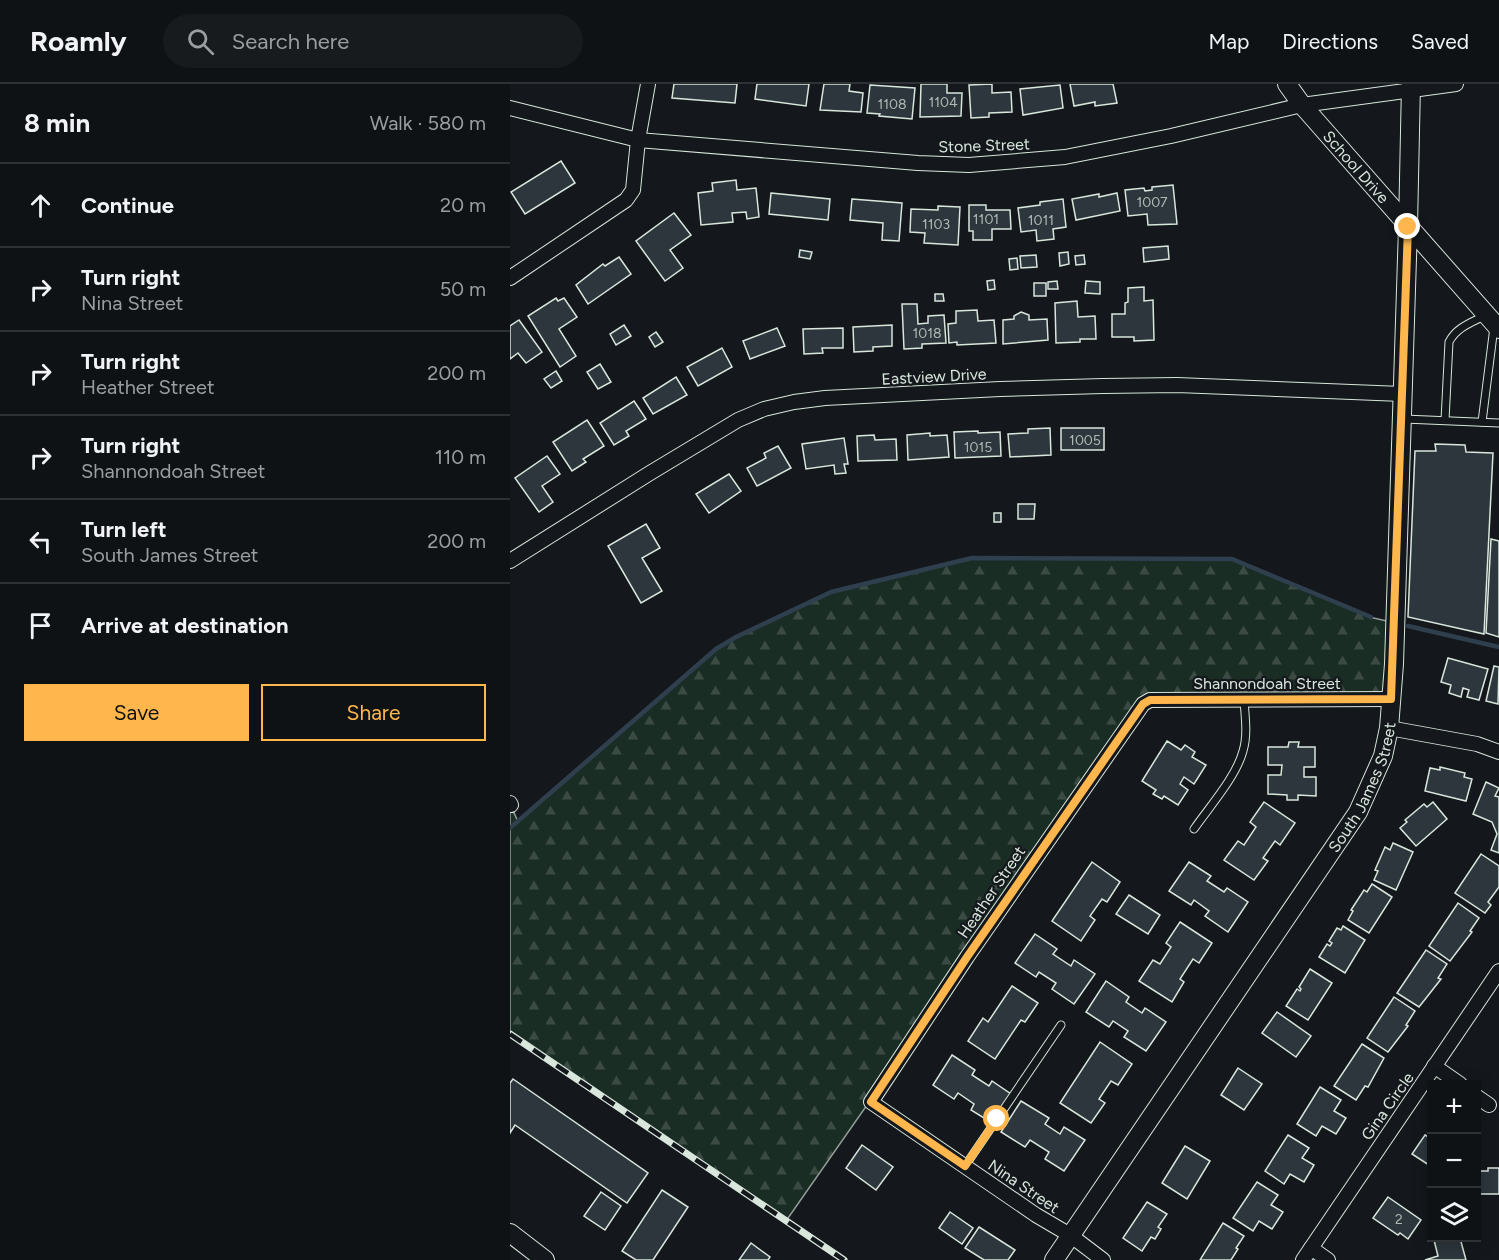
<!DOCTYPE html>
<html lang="en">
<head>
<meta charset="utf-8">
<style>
  body { margin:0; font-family:Figtree,sans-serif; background:#181b1e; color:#f1f3f6 }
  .controls { position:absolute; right:18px; bottom:18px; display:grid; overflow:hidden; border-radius:0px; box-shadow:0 3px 15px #0003 }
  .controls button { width:54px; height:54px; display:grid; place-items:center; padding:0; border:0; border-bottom:2px solid #2f3234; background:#0f1215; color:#f1f3f6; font:30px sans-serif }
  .stop { position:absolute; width:18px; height:18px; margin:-14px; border:4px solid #ffb74d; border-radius:50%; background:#fff }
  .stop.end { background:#ffb74d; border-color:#fff; box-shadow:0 2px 6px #0008 }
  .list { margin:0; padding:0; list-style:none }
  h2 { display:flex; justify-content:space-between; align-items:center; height:78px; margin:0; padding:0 24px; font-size:26px }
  h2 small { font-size:20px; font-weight:400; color:#9b9ea0 }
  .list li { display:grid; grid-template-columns:39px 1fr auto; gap:18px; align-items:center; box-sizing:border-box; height:84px; padding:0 24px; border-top:2px solid #2f3234 }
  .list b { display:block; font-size:22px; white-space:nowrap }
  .list p { margin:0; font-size:20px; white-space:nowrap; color:#9b9ea0 }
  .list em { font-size:20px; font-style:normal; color:#9b9ea0 }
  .actions { display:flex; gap:12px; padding:18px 24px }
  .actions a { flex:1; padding:14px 0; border:2px solid #ffb74d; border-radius:0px; text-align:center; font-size:21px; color:#ffb74d }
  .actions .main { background:#ffb74d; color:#111 }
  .icon { flex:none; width:33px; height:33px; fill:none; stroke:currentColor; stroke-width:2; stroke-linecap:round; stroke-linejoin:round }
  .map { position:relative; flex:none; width:989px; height:1176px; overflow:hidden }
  header { display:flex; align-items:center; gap:36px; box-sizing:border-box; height:84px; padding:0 30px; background:#0f1215; border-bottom:2px solid #2f3234 }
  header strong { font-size:28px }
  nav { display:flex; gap:33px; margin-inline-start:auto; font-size:21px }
  .search { width:420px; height:54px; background:#181b1e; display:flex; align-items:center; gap:15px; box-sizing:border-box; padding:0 21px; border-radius:33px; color:#9b9ea0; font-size:22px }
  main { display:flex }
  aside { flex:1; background:#0f1215 }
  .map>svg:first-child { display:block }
</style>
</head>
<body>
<header>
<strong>Roamly</strong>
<div class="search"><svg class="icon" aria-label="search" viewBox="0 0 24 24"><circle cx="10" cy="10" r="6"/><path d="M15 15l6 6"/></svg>Search here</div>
<nav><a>Map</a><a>Directions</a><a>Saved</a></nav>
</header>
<main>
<aside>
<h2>8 min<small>Walk · 580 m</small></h2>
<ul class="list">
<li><svg class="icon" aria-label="ahead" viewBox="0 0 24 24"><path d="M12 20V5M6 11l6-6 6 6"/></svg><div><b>Continue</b></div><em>20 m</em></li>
<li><svg class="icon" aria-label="right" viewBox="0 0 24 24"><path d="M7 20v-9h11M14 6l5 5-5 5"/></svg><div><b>Turn right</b><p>Nina Street</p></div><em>50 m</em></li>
<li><svg class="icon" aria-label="right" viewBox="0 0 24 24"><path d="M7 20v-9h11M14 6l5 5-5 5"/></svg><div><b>Turn right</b><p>Heather Street</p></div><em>200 m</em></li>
<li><svg class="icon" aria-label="right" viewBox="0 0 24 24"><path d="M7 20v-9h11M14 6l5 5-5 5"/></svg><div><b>Turn right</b><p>Shannondoah Street</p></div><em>110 m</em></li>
<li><svg class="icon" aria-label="left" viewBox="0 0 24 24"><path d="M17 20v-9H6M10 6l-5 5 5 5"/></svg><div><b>Turn left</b><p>South James Street</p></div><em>200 m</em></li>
<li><svg class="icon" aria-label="arrive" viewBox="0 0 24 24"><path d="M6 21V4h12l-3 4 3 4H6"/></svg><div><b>Arrive at destination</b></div></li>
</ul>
<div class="actions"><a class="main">Save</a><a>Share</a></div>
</aside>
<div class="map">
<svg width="989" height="1176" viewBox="0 0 989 1176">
  <defs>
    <pattern id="forest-firs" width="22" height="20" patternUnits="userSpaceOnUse" patternTransform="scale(1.5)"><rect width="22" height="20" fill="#1a2d24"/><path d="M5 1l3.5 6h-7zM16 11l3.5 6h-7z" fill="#3b4b43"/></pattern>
  </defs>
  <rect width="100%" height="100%" fill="#14181c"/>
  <!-- forest -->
  <polygon fill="url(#forest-firs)" stroke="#939e99" stroke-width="1.5" points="462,474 722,475 859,533 886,539 881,615 640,616 276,1137 0,950 0,719 8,738 206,565 226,553 321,508"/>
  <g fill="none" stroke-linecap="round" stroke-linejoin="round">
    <!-- stream -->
    <g stroke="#2f3f4d" stroke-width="4.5">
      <polyline points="898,542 989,563"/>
      <polyline points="0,744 206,565 226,553 321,508 462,474 722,475 861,533"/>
    </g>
  </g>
  <!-- building -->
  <g fill="#2c363c" stroke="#d8e6dc" stroke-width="1.5">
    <polygon points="164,0 227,0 225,19 162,14"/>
    <polygon points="247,0 299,0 296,22 245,15"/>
    <polygon points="314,0 340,0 339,7 353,9 351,28 310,26"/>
    <polygon points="411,0 437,0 437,9 452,9 451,32 410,33"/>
    <polygon points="482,0 482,9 501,8 502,28 479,29 479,33 461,34 459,1"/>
    <polygon points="560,0 603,0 607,19 585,22 585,18 564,22"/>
    <polygon points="360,1 405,4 402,35 369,32 370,30 357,29"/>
    <polygon points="550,1 553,24 513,31 510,5"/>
    <polygon points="51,77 65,99 15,130 1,108"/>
    <polygon points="226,96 227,106 246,104 249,133 237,135 236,128 222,129 223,138 191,141 188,109 203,107 202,99"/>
    <polygon points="663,101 667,140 638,141 637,130 618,132 615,106 634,104 635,107 642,106 642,103"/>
    <polygon points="261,109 320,115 318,136 259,130"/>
    <polygon points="607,109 610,127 566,136 562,115 589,110 589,113"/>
    <polygon points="342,115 392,119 389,157 372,156 373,139 340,136"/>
    <polygon points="553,115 556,143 543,145 544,155 527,157 526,146 511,148 508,124 530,121 530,118"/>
    <polygon points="459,121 476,121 476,126 500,126 501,145 482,145 482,156 463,156 463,147 459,147"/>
    <polygon points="428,122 450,123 448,161 414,159 415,149 400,148 401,125 428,126"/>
    <polygon points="164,129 181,151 160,166 173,184 155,197 126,157"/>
    <polygon points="658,162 659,175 634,178 633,164"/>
    <polygon points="290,166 302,168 300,175 289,173"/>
    <polygon points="558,168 559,180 550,182 549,169"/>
    <polygon points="526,171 527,183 511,184 510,172"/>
    <polygon points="574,171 575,180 566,181 565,172"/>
    <polygon points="109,173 121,190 78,220 66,201 93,180 95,182"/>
    <polygon points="507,174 508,185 500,186 499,175"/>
    <polygon points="484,196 485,205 478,206 477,197"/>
    <polygon points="547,197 548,205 538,205 538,198"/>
    <polygon points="576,197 590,198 590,210 575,209"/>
    <rect x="524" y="199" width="12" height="13"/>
    <polygon points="634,203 634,217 643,216 644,256 624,257 624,253 602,253 602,230 615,230 615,219 618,218 618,204"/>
    <polygon points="425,210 433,210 434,217 425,217"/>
    <polygon points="46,214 48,217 54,214 67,233 49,245 66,272 50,283 18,232"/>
    <polygon points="567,217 568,233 585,232 586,255 570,255 570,258 546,259 545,219"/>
    <polygon points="392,220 407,220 408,240 418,239 418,232 434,231 436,259 412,260 412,264 394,265"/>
    <polygon points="467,226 468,237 484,236 486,259 447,261 447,258 439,259 438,240 446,239 446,227"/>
    <polygon points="511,228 519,231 519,236 537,235 538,256 493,260 493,236 504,235 504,232"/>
    <polygon points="9,236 32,268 16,279 8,269 0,275 0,242"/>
    <polygon points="114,241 121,252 106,261 100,250"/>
    <polygon points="382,241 382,262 363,263 363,267 344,268 343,243"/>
    <polygon points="267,244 275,262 240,275 233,257"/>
    <polygon points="333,244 333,264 312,264 313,269 294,270 293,245"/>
    <polygon points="146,248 153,258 145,263 139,253"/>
    <polygon points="212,264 222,283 188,302 177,283"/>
    <polygon points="90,280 101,298 88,305 77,288"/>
    <polygon points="46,287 52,297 41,304 34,295"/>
    <polygon points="166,293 177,311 143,330 133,314"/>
    <polygon points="124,317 136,335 116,347 119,352 104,361 90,339"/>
    <polygon points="77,336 94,362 73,375 76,378 62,387 43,358"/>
    <polygon points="540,344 541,371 500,373 498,350 518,349 518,345"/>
    <rect x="551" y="344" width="43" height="22"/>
    <polygon points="468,347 468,349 490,348 491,372 445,374 444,348"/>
    <polygon points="420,349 420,352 437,351 439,373 398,376 397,351"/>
    <polygon points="364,351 365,356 386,355 387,376 348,377 347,352"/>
    <polygon points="334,354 338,380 334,380 336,389 325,390 324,381 296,385 292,360"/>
    <polygon points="925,360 955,361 956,368 983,369 974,550 898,533 905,367 926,367"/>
    <polygon points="268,362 281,384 247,402 237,384 256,374 254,369"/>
    <polygon points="37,372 50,390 32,402 43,418 29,428 5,394"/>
    <polygon points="219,390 231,407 199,429 186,410"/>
    <polygon points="508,420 525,420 524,435 508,435"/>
    <rect x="484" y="429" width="7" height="9"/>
    <polygon points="136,440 150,464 132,474 152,507 131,519 98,462"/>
    <polygon points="981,455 989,457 989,553 976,549"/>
    <polygon points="938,574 978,585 969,616 957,613 959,606 953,604 951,613 939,609 941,601 931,598"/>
    <polygon points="984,582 989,583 988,620 976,617"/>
    <polygon points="657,657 671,666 675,661 685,668 682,673 696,681 684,700 674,693 670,700 678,706 668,721 654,712 652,715 643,710 646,706 632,697"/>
    <polygon points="779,658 789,658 788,663 805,663 805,683 794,683 794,693 806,693 806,712 788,711 788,716 777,716 777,711 758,710 758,691 771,691 772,681 758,681 758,663 778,663"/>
    <polygon points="930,683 955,689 954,693 962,695 956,717 915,707 920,684 930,686"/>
    <polygon points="976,698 989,704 985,712 989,713 989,769 981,766 987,750 982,738 963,730"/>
    <polygon points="754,718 785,739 770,761 765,757 753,774 758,777 744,796 714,776 728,757 734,761 746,743 740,738"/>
    <polygon points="923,718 937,735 906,762 890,744 897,738 895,736 914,720 917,723"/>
    <polygon points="883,759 903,768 886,806 864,796 868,787 865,786 875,763 880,766"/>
    <polygon points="971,770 989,782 989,803 978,818 981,821 975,829 945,809"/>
    <polygon points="582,778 610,798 597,818 592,815 580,832 585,836 571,857 542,837"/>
    <polygon points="679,778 701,792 697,797 714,808 717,804 738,818 718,848 695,832 699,827 684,816 681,821 659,807"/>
    <polygon points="862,800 882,813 859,849 838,836 843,827 841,826 854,806 857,808"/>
    <polygon points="619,811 650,831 638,850 606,830"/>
    <polygon points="948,819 969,834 960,847 962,848 940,877 919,862"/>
    <polygon points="670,838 702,859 689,879 683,875 670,895 674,898 662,918 629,897 643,876 650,880 661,863 656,859"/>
    <polygon points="833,842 855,856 835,889 809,873 817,860 820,862 822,859 819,857 827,844 831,846"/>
    <polygon points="525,850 547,865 543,870 561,882 564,876 585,890 564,920 542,905 546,899 529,888 526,893 505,879"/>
    <polygon points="916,866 937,880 928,894 931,895 909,923 887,909"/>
    <polygon points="800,885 822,899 798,936 776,922 787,905 790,907 791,905 789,903"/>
    <polygon points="596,897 619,913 616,918 632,929 635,924 656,938 636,967 614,953 618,947 603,937 599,943 576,928"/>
    <polygon points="502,902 528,919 515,938 511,936 485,975 458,957 473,934 478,938"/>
    <polygon points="884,913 905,927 896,941 898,942 878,968 857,954"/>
    <polygon points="767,928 801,952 786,973 752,949"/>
    <polygon points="590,958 622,980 608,1001 601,997 589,1015 595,1019 581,1039 550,1019"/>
    <polygon points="852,960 874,974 858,1003 855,1002 846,1016 824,1002"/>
    <polygon points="442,971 465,986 462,991 479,1002 482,997 501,1010 482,1039 461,1026 464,1020 448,1009 444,1015 423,1001"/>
    <polygon points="728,984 752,1000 734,1026 711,1011"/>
    <polygon points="3,995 138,1089 117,1119 5,1041 0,1049 0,999"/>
    <polygon points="810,1003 831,1016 824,1027 836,1034 826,1050 812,1042 806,1052 787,1040"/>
    <polygon points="511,1017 539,1034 535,1040 550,1050 554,1043 575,1056 554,1087 535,1075 539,1068 520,1056 515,1063 491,1048"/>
    <polygon points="778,1051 799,1064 792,1074 804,1081 794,1098 780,1090 774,1100 755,1087"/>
    <polygon points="915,1051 922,1055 922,1083 902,1070"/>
    <polygon points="352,1061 383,1083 366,1106 336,1084"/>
    <polygon points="675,1062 700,1077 677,1115 652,1099"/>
    <polygon points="978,1084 989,1084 989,1110 966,1110 966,1087 978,1087"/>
    <polygon points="747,1098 768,1111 761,1121 773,1128 762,1145 749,1137 743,1147 723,1134"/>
    <polygon points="152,1106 178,1123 143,1176 126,1176 112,1167"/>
    <polygon points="91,1108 111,1122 95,1146 74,1132"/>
    <polygon points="878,1113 911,1136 898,1155 890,1149 888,1151 863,1134"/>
    <polygon points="637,1118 657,1130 648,1143 651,1145 645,1155 641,1153 632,1167 613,1154"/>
    <polygon points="440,1128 463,1144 452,1160 429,1144"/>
    <polygon points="713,1139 734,1152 726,1164 728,1165 721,1176 690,1176"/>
    <polygon points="469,1143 505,1166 498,1176 474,1176 455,1164"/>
    <polygon points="934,1154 950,1154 956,1176 915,1176 928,1172 924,1156"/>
    <polygon points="241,1159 260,1173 258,1176 229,1176"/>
  </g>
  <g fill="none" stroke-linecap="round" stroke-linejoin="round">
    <defs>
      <g id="service">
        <polyline points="894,335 989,339"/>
        <path d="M935 336 939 258C946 244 960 239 974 232"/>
        <polyline points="972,338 984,243"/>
        <path d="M684 745C700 722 726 693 733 667 738 651 735 632 734 616"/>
        <polyline points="455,1082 551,941"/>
      </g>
      <g id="minor">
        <polyline points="0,24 128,56 408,79 459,81 555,73 661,52 792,21 946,0"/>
        <polyline points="0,194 116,116 123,106 128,56 138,0"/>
        <polyline points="0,477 140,389 228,336 254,325 284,318 315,314 490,305 593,302 667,301 892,310"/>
        <polyline points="879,644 967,660 989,668"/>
        <polyline points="0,719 1,721"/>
        <polyline points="924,982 950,1000"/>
        <polyline points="966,1012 979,1021"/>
        <polyline points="801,1164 818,1176"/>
        <polyline points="593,1176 560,1151 526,1131 361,1018 457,873 633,620 640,616 881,615"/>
        <polyline points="793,1176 989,887"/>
      </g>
      <g id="tertiary">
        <path id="s1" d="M777 0 792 21 989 245"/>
        <polyline points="0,1149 35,1176"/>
        <path id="s2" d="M544 1176 848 728 873 672 879 644 884 580 898 143 901 0"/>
      </g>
    </defs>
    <!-- service casing -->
    <use href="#service" stroke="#d8e6dc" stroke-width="9"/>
    <!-- minor casing -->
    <use href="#minor" stroke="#d8e6dc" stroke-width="16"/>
    <!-- tertiary casing -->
    <use href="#tertiary" stroke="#d8e6dc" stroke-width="20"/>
    <!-- service -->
    <use href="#service" stroke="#14181c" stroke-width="7"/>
    <!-- minor -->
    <use href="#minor" stroke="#14181c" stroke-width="14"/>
    <!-- tertiary -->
    <use href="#tertiary" stroke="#14181c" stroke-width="18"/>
    <defs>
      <polyline id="rail" points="0,950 334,1176"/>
    </defs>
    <!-- rail casing -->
    <use href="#rail" stroke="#d8e6dc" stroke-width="7"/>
    <!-- rail -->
    <use href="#rail" stroke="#14181c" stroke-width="4.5" stroke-dasharray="14" stroke-linecap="butt"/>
  </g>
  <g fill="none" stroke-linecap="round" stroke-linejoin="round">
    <!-- route -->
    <polyline stroke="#ffb74d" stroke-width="8" points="487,1035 455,1082 361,1018 457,873 633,620 640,616 881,615 898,143"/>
  </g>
  <g text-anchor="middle" stroke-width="4.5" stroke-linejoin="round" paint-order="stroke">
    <!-- number labels -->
    <g font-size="14" fill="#adbab4">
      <text x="433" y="23">1104</text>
      <text x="382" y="25">1108</text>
      <text x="642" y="123">1007</text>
      <text x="476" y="140">1101</text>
      <text x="531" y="141">1011</text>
      <text x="426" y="145">1103</text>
      <text x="417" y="254">1018</text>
      <text x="575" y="361">1005</text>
      <text x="468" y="368">1015</text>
      <text x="889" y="1140">2</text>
    </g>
    <!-- street labels -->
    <g font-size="16" fill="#d8e6dc" stroke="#14181c">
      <text transform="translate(474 61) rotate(-2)" y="6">Stone Street</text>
      <text dy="6" stroke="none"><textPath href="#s1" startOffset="108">School Drive</textPath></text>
      <text transform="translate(424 292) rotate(-3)" y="6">Eastview Drive</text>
      <text x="757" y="605">Shannondoah Street</text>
      <text dy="6" stroke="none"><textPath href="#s2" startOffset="566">South James Street</textPath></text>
      <text transform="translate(481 808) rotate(-56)" y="6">Heather Street</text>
      <text transform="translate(877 1022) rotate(-55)" y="6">Gina Circle</text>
      <text transform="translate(514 1102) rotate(34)" y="6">Nina Street</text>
    </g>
  </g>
</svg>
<div class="controls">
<button>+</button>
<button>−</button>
<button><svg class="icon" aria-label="layers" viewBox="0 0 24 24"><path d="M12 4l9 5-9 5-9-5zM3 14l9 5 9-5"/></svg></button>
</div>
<div class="stop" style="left:487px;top:1035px"></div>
<div class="stop end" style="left:898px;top:143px"></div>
</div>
</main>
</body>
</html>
